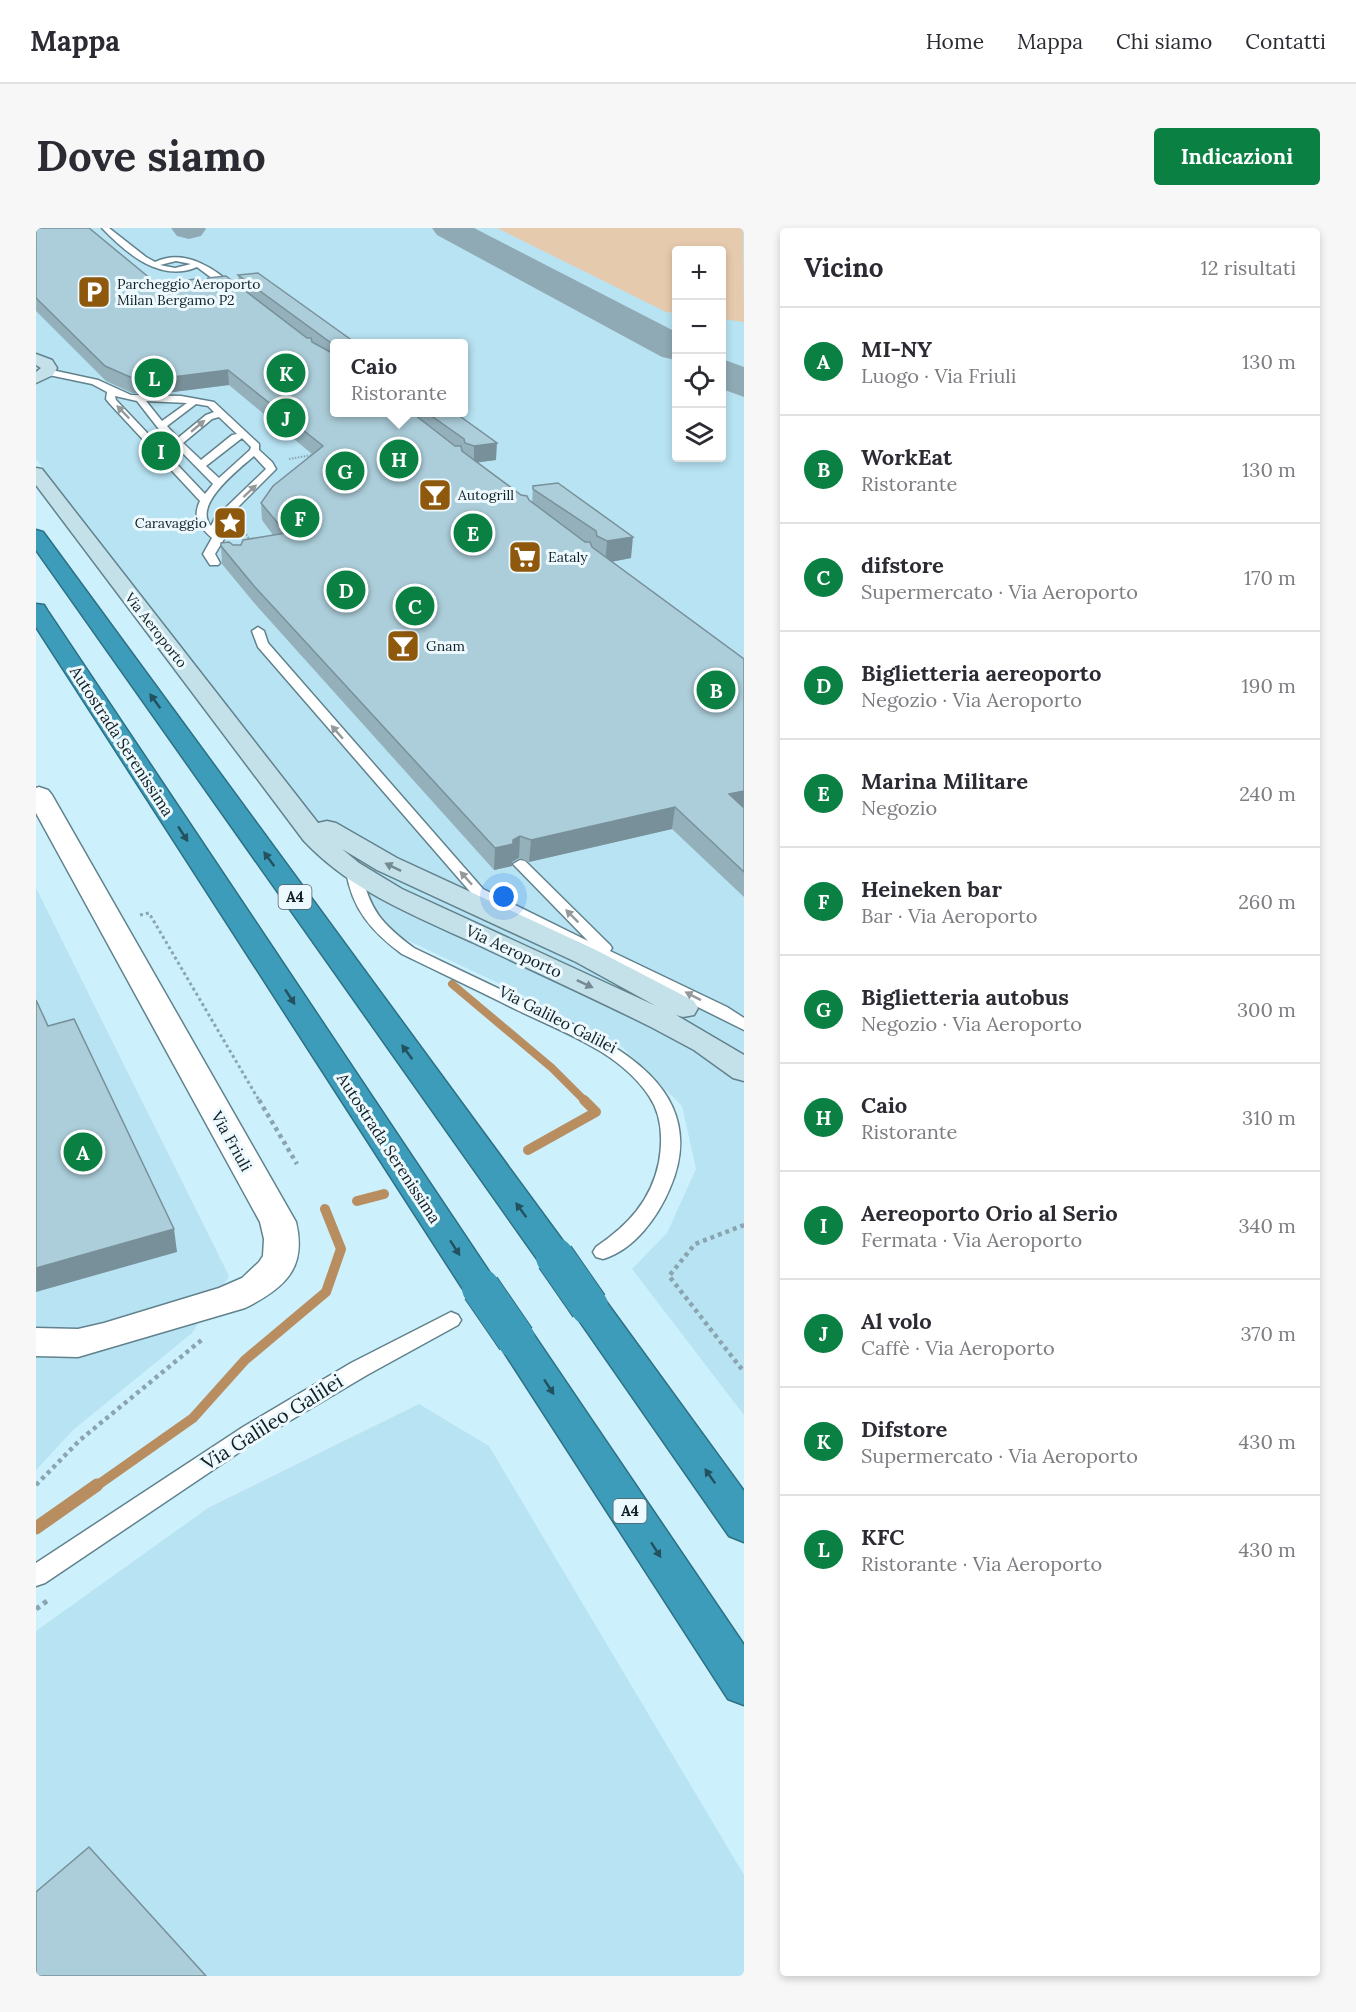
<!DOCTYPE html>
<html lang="it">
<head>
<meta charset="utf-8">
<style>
  body { margin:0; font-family:Lora,serif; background:#f7f7f7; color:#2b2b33 }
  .controls { position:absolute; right:18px; top:18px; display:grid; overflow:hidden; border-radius:6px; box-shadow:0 3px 9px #0003 }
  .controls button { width:54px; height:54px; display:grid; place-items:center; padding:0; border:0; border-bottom:2px solid #e1e1e2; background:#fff; color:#2b2b33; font:30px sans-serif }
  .you { position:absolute; left:468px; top:669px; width:21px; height:21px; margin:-15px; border:4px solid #fff; border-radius:50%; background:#1a73e8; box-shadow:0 0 0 9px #1a73e833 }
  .badge { display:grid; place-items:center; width:39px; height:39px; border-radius:50%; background:#0b8043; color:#fff; font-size:20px; font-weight:700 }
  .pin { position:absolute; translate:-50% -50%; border:3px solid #fff; box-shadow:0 2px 6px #0006 }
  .popup { position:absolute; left:294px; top:111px; width:138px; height:78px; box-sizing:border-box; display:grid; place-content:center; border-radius:6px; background:#fff; filter:drop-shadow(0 2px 4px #0005); font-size:20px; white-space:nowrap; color:#7c7c81 }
  .popup b { font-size:22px; color:#2b2b33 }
  .popup::after { content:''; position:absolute; left:50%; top:100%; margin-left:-12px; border:12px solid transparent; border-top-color:#fff }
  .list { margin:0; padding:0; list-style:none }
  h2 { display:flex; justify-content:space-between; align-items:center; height:78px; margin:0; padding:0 24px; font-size:26px }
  h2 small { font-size:20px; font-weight:400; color:#7c7c81 }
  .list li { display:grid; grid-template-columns:39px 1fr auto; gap:18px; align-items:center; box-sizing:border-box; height:108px; padding:0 24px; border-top:2px solid #e1e1e2 }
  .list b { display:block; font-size:22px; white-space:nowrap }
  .list p { margin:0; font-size:20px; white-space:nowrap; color:#7c7c81 }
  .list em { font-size:20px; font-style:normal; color:#7c7c81 }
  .icon { flex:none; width:33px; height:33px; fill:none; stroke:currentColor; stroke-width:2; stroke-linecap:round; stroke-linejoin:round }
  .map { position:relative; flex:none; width:708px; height:1748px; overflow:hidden; border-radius:6px }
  header { display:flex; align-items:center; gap:36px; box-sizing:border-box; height:84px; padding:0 30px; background:#fff; border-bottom:2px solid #e1e1e2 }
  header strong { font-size:28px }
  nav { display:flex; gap:33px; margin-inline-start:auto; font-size:21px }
  .intro { display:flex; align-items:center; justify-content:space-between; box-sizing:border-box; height:144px; padding:0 36px }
  h1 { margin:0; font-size:42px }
  .button { padding:15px 27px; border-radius:6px; background:#0b8043; color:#fff; font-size:21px; font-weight:700 }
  main { display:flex; gap:36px; padding:0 36px }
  aside { flex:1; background:#fff; border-radius:6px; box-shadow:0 3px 9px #0003 }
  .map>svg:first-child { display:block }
</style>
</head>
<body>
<header>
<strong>Mappa</strong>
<nav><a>Home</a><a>Mappa</a><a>Chi siamo</a><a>Contatti</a></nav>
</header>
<div class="intro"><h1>Dove siamo</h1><a class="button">Indicazioni</a></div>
<main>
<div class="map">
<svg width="708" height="1748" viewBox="0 0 708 1748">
  <rect width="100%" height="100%" fill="#cdf0fd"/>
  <!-- built -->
  <g fill="#b8e3f3" fill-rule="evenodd">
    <path d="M0 0H708V1187L596 1041 631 1005 660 941 646 878 585 818 477 762 360 707 0 231ZM640 22H686V230H640ZM298 116H428V184H298Z"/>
    <polygon points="0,660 193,1048 156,1105 37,1202 0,1242"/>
    <polygon points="383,1176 453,1218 708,1647 708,1748 0,1748 0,1403 172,1280"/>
  </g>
  <!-- green -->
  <polygon fill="#e6caad" points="461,0 707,0 708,94 686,91 686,22 640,22 640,85 630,84"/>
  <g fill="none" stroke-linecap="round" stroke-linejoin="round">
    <!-- stream-far2 -->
    <polyline stroke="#b88e61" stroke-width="8" points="416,756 516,840 550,874"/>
    <!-- stream-far1 -->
    <g stroke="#b88e61" stroke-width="10">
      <polyline points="492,922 560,884 548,872"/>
      <polyline points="321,973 348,966"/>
      <polyline points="59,1259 157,1190 209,1132 290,1064 305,1021 289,981"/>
    </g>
    <!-- stream -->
    <polyline stroke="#b88e61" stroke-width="13" points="0,1300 61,1257"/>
    <!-- taxiway -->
    <g fill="#8faab4" fill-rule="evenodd">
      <polygon points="135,0 169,0 170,1 165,8 153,11 141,8"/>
      <polygon points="396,0 438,0 640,104 640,132 626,129 401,7"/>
      <polygon points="686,131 708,139 708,169 686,161"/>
    </g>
    <defs>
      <g id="lane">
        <path d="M66 0H73L110 29 119 34C149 19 182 42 203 63L196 65 161 39C124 55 90 25 66 0ZM140 33 155 36 139 40 124 37Z"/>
        <path d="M11 141 62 152 95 167 145 168 178 174 223 216V222L236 234 240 241 188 293 183 305 188 311 179 326 184 335 182 337H174L167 326 176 310C163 298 156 290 164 273L74 176 70 171 71 164 56 156 8 146 7 144ZM79 168 101 173 122 200 177 256 169 266 80 172ZM110 173 151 175 126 193ZM160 176 172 178 178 184 170 187 142 210 131 198ZM183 189 201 206 196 207 165 232 147 215 176 191ZM206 210 215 219 214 222 183 250 170 238ZM218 228 230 241 179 290 175 298C156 277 203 241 218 228Z"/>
        <polygon points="222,399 228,403 232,415 447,661 552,713 477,636 484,632 489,633 574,717 576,720 574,723 691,779 708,790 708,802 437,667 222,419 216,403"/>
        <path d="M318 638 326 643C332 681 347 697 378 720 417 739 457 758 497 777 571 812 678 857 634 960 622 989 598 1022 567 1031L560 1029 557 1024 560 1019C592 997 615 973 623 934 627 912 626 887 613 868 584 824 527 804 481 782 443 763 405 745 366 726 336 704 316 681 310 643Z"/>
        <polygon points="415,1084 422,1087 425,1092 422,1097 331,1147 223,1211 9,1355 0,1358 0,1335 207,1199 315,1135"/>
      </g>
      <path id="street" d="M3 559 12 562 16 567 260 994C271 1040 249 1060 209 1080L42 1129 0 1128V1100L42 1101 68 1095 183 1060 206 1050 223 1034 227 1028 228 1011 224 994 0 585V560Z"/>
      <g id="secondary">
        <polygon points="0,126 16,132 21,140 17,147 0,155 0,144 5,140 0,137"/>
        <path d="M0 240 6 241 282 595 291 593 300 595 361 630 560 722 658 773 662 780 658 787 647 789 640 787 708 827V853L697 850 658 822 615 799C557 770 497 743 438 715 377 687 315 663 268 613L0 257ZM306 621 341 642 540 734 620 778 366 661 323 635Z"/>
      </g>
      <g id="highway">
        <polygon points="0,302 7,304 532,1020 537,1029 532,1038 519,1042 506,1038 0,322"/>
        <polygon points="0,376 8,377 11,382 458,1051 464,1060 458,1069 445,1073 432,1069 0,399"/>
        <polygon points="553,1064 566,1068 708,1263 708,1314 693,1308 540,1088 534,1078 540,1068"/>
        <polygon points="480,1097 494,1101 708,1417 708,1477 692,1471 466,1121 461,1111 466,1101"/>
      </g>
    </defs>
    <!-- lane casing -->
    <use href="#lane" stroke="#61828d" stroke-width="3"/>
    <!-- street casing -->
    <use href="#street" stroke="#61828d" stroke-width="3"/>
    <!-- secondary casing -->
    <use href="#secondary" stroke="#61828d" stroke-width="3"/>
    <!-- highway casing -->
    <use href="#highway" stroke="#2d7084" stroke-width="3"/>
    <!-- path-far3 -->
    <g stroke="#8aa5af" stroke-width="2" stroke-dasharray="1.5 1.5" stroke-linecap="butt">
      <polyline points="253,231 277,227"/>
      <polyline points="205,299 216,315"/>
    </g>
    <!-- path-far2 -->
    <polyline stroke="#8aa5af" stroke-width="3" stroke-dasharray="3 3" stroke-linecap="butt" points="104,687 113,685 224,874"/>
    <!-- path-far1 -->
    <g stroke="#8aa5af" stroke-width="4.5" stroke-dasharray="4 4" stroke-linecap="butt">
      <polyline points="223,872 261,936"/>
      <polyline points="708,997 659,1016 633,1048 708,1144"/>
      <polyline points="0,1257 44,1212 168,1110"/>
    </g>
    <!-- path -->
    <polyline stroke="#8aa5af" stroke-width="5" stroke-dasharray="4.5 4.5" stroke-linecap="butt" points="0,1381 11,1373"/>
    <!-- lane -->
    <use href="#lane" fill="#fff" fill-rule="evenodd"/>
    <!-- street -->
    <use href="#street" fill="#fff" fill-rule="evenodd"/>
    <!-- secondary -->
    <use href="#secondary" fill="#c4e1ea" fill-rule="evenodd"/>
    <!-- highway -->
    <use href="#highway" fill="#3c9cb9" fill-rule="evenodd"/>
    <defs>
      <g id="highway-bridge">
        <polyline points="519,1029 553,1078"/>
        <polyline points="445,1060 480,1111"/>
      </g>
    </defs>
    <!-- highway-bridge casing -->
    <use href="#highway-bridge" stroke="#2d7084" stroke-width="40" stroke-linecap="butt"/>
    <!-- highway-bridge -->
    <use href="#highway-bridge" stroke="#3c9cb9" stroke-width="38"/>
  </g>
  <!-- wall -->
  <polygon fill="#94b1bb" points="0,0 121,56 170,54 203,58 202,47 298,116 298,184 418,184 460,232 441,234 496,275 497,258 522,255 595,330 575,334 708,431 708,669 636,601 493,634 483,630 476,634 476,638 458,642 219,376 186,336 185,318 205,317 237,307 226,292 225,275 276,226 193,157 129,165 96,165 70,153 0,83"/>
  <!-- shaded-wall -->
  <g fill="#789099">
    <polygon points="192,142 193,157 129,165 128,150"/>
    <polygon points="461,215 460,232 438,235 438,218"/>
    <polygon points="597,309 595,330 569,335 571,313"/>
    <polygon points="708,563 708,584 693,566"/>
    <polygon points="639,579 636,601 493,634 495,612"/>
    <polygon points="484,608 483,630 476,634 476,638 458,642 459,620"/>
    <polygon points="138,1001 141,1024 0,1064 0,1040"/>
  </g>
  <!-- building -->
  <g fill="#acceda" stroke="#789099" stroke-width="1.5">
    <polygon points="0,0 53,0 121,56 159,51 170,54 172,50 190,48 271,110 275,110 276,114 298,126 298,184 375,184 419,218 425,218 426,223 485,267 491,268 493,272 549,314 554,314 556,319 708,431 708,563 693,566 708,580 708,644 639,579 495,612 484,608 477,612 477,616 459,620 218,358 185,318 185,315 193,314 197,317 205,317 207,312 250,305 225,275 237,258 287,218 192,142 128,150 94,149 69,138 0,70"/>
    <polygon points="222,45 321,116 298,116 298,117 202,47"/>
    <polygon points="390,184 418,184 461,215 438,218 429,215 428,211"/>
    <polygon points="522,255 597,309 571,313 561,308 560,303 497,261 497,258"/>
    <polygon points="0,772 12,798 38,791 138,1001 0,1040"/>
    <polygon points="53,1619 170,1748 0,1748 0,1664"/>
  </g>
  <!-- one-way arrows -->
  <defs><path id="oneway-solid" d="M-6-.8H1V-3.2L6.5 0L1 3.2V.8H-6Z" transform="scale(1.5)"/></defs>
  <g fill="#949a9c">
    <use href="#oneway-solid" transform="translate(87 184) rotate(-134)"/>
    <use href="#oneway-solid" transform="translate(162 198) rotate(-40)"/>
    <use href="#oneway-solid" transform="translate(214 263) rotate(-43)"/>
    <use href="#oneway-solid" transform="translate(301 504) rotate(-131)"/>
    <use href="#oneway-solid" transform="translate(430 650) rotate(-132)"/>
    <use href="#oneway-solid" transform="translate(536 688) rotate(-135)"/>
    <use href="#oneway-solid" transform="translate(657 768) rotate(-153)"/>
  </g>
  <g fill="#23515f">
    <use href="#oneway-solid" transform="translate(119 473) rotate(-126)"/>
    <use href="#oneway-solid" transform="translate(147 606) rotate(57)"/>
    <use href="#oneway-solid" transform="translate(233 631) rotate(-126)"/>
    <use href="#oneway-solid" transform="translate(254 769) rotate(57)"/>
    <use href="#oneway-solid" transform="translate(371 824) rotate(-126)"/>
    <use href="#oneway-solid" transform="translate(485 982) rotate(-126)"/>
    <use href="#oneway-solid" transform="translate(419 1020) rotate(57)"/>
    <use href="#oneway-solid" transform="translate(513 1159) rotate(57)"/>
    <use href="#oneway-solid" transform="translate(674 1248) rotate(-125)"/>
    <use href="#oneway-solid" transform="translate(620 1322) rotate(57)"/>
  </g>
  <g fill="#748a90">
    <use href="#oneway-solid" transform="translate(357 639) rotate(-154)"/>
    <use href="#oneway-solid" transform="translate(549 756) rotate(25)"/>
  </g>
  <!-- icons -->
  <defs>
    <symbol id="parking-square" viewBox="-11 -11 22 22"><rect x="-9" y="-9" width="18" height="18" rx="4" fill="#8f590d" stroke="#ecf9fe"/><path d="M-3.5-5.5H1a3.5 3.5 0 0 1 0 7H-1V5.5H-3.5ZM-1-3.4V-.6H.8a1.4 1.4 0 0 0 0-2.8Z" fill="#fff"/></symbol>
    <symbol id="bar-square" viewBox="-11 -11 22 22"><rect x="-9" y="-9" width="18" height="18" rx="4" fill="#8f590d" stroke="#ecf9fe"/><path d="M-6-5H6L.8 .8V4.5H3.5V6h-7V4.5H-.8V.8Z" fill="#fff"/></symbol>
    <symbol id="sight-square" viewBox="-11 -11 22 22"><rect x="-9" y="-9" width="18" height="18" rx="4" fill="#8f590d" stroke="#ecf9fe"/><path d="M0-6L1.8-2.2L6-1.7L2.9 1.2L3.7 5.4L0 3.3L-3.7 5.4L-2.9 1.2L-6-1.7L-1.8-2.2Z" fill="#fff"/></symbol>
    <symbol id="supermarket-square" viewBox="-11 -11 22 22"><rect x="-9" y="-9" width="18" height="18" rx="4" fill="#8f590d" stroke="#ecf9fe"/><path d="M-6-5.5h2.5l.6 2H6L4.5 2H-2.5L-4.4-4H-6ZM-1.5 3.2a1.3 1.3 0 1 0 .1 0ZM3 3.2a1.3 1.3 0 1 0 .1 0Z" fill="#fff"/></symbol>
  </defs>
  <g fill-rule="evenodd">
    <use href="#parking-square" x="39" y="45" width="38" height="38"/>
    <use href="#bar-square" x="380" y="248" width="38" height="38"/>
    <use href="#sight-square" x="175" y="276" width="38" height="38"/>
    <use href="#supermarket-square" x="470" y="310" width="38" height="38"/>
    <use href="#bar-square" x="348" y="399" width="38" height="38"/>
  </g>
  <g text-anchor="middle" stroke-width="6" stroke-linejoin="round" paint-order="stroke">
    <!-- far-poi labels -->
    <g font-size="14" fill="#121f23" stroke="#ecf9fe" text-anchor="start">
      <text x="81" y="61">Parcheggio Aeroporto<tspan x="81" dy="16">Milan Bergamo P2</tspan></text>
      <text x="422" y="272">Autogrill</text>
      <text x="171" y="300" text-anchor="end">Caravaggio</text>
      <text x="512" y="334">Eataly</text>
      <text x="390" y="423">Gnam</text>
    </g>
    <!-- far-street labels -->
    <g font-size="14" fill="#121f23" stroke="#ecf9fe">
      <text transform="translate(120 402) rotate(52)" y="5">Via Aeroporto</text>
    </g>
    <!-- shield labels -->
    <g fill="#ecf9fe" stroke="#536065" stroke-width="1.5">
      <rect x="242.5" y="657" width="33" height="24" rx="4.5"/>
      <rect x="577.5" y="1271" width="33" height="24" rx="4.5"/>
    </g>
    <g font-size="15" font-weight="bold" fill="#121f23">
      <text x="259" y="674">A4</text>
      <text x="594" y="1288">A4</text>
    </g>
    <!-- street labels -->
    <g font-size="16" fill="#121f23" stroke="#ecf9fe">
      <text transform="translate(86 513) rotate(57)" y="6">Autostrada Serenissima</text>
      <text transform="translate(478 723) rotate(25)" y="6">Via Aeroporto</text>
      <text transform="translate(522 791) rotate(27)" y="6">Via Galileo Galilei</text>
      <text transform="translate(196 913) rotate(61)" y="6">Via Friuli</text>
      <text transform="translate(353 920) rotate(57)" y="6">Autostrada Serenissima</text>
    </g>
    <!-- near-street labels -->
    <g font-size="20" fill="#121f23" stroke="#ecf9fe">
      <text transform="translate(236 1194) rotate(-32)" y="7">Via Galileo Galilei</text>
    </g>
  </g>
</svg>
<div class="controls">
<button>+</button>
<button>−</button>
<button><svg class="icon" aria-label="locate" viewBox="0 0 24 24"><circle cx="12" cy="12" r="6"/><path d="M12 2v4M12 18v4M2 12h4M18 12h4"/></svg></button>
<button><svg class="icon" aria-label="layers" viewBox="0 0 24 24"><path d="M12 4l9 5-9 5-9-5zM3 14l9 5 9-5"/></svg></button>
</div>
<div class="you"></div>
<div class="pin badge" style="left:47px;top:924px">A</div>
<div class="pin badge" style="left:680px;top:462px">B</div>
<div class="pin badge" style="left:379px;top:378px">C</div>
<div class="pin badge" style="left:310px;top:362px">D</div>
<div class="pin badge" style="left:437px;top:305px">E</div>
<div class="pin badge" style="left:264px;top:290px">F</div>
<div class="pin badge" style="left:309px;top:243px">G</div>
<div class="pin badge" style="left:363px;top:231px">H</div>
<div class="popup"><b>Caio</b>Ristorante</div>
<div class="pin badge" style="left:125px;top:223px">I</div>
<div class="pin badge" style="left:250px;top:190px">J</div>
<div class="pin badge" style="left:250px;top:145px">K</div>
<div class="pin badge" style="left:118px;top:150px">L</div>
</div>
<aside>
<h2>Vicino<small>12 risultati</small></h2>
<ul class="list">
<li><span class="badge">A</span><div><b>MI-NY</b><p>Luogo · Via Friuli</p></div><em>130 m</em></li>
<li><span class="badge">B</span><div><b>WorkEat</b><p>Ristorante</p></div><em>130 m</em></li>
<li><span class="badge">C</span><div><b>difstore</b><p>Supermercato · Via Aeroporto</p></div><em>170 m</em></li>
<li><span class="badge">D</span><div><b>Biglietteria aereoporto</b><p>Negozio · Via Aeroporto</p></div><em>190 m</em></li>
<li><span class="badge">E</span><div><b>Marina Militare</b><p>Negozio</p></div><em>240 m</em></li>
<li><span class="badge">F</span><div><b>Heineken bar</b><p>Bar · Via Aeroporto</p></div><em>260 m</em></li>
<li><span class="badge">G</span><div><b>Biglietteria autobus</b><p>Negozio · Via Aeroporto</p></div><em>300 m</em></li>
<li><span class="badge">H</span><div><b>Caio</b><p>Ristorante</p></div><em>310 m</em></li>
<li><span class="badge">I</span><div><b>Aereoporto Orio al Serio</b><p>Fermata · Via Aeroporto</p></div><em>340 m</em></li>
<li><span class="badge">J</span><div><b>Al volo</b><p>Caffè · Via Aeroporto</p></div><em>370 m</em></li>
<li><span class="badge">K</span><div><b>Difstore</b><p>Supermercato · Via Aeroporto</p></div><em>430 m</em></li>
<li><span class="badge">L</span><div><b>KFC</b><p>Ristorante · Via Aeroporto</p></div><em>430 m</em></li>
</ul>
</aside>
</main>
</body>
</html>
